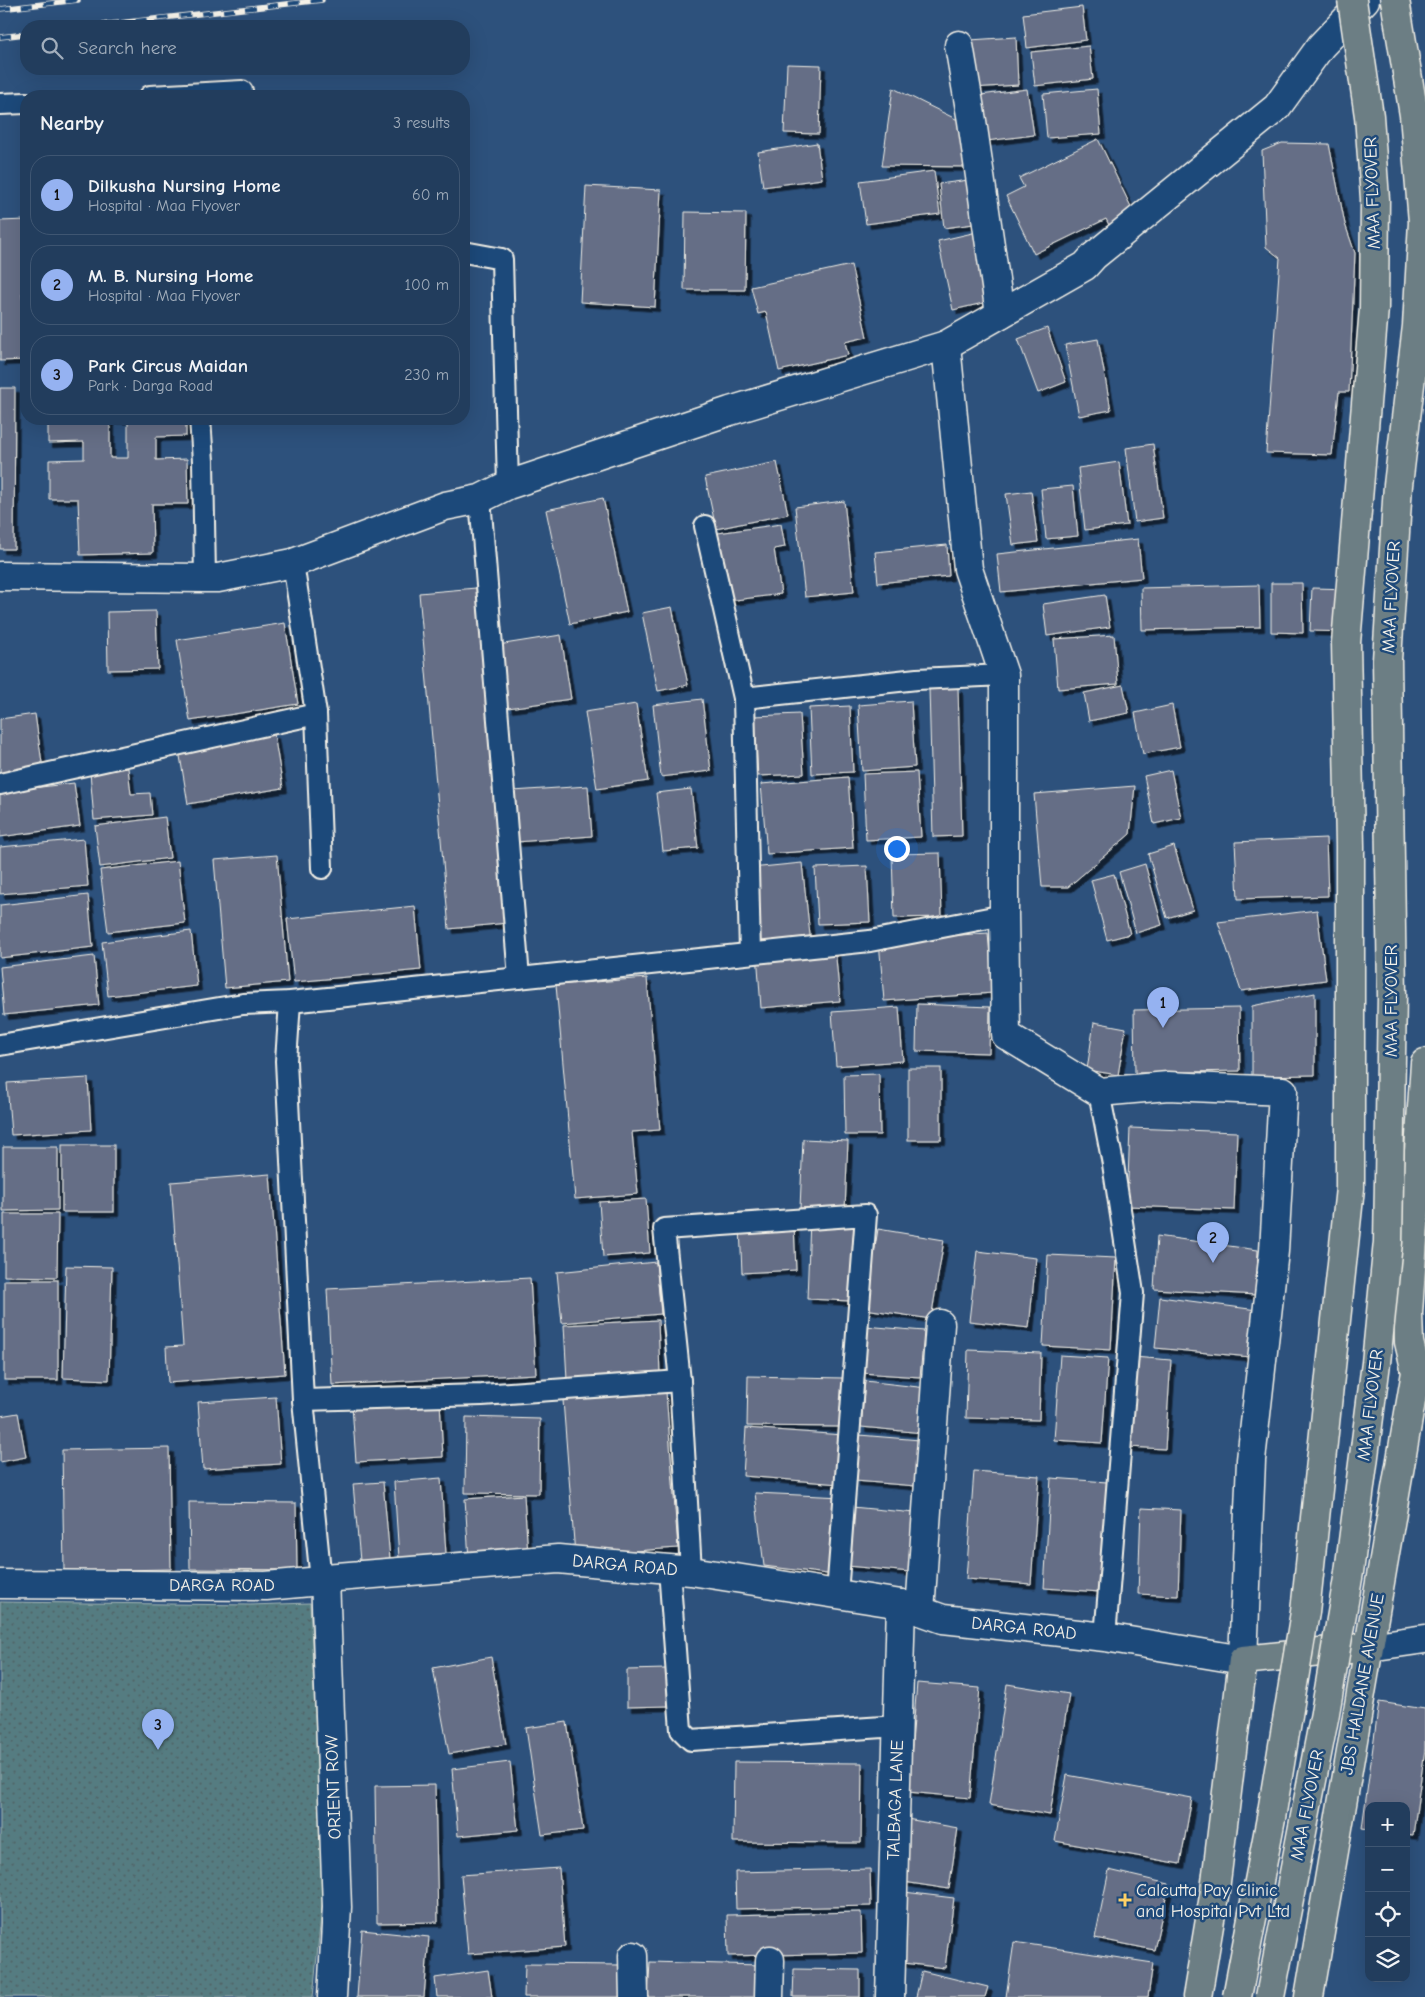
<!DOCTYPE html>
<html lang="en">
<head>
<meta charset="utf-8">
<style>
  body { margin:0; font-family:"Comic Neue",sans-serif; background:#2e4866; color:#f1f3f6 }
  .controls { position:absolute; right:15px; bottom:15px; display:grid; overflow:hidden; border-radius:10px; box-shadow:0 5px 20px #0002 }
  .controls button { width:45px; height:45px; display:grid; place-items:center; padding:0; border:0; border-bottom:1px solid #3f5672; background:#223d5d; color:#f1f3f6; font:25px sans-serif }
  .you { position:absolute; left:896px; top:848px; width:18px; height:18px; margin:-12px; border:4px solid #fff; border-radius:50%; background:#1a73e8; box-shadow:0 0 0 8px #1a73e833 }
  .badge { display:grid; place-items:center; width:32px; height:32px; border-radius:50%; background:#95b2f1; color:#111; font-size:16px; font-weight:700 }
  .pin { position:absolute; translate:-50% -41px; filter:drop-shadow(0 1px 2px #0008) }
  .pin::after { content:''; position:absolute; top:26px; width:18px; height:15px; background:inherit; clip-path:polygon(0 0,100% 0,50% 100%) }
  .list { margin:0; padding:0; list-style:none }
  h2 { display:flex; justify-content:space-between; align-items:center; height:65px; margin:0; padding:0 20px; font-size:21px }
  h2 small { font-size:16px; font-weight:400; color:#a2aebc }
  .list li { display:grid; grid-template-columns:32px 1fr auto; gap:15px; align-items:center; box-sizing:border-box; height:80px; margin:0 10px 10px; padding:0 10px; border:1px solid #3f5672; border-radius:20px }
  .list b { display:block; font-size:19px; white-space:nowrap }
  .list p { margin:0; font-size:16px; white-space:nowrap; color:#a2aebc }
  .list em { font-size:16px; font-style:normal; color:#a2aebc }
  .icon { flex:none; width:28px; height:28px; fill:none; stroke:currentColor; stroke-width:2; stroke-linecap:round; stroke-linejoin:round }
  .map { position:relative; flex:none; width:1425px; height:1997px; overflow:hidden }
  .search { position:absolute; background:#223d5d; box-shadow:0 5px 20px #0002; left:20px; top:20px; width:450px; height:55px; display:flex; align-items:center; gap:12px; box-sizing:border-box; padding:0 18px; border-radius:20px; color:#a2aebc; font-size:19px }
  .panel { position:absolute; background:#223d5d; box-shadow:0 5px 20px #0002; left:20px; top:90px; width:450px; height:335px; border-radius:20px }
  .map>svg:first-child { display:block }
</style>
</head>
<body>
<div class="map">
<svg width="1425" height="1997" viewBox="0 0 1425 1997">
  <defs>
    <pattern id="park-dots" width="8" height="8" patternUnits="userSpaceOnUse" patternTransform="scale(1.25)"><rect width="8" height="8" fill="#557b81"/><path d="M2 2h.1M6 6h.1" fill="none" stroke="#506466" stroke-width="1.8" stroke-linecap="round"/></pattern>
    <filter id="shadow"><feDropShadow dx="4.5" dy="4.5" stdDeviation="0" flood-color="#0009"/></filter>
  </defs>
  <rect width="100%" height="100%" fill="#2d517c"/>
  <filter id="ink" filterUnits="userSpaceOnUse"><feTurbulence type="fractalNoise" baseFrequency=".02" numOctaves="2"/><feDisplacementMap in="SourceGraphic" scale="10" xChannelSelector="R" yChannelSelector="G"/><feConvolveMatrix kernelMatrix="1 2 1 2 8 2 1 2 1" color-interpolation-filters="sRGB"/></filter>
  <g filter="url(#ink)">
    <!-- park -->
    <polygon fill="url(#park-dots)" stroke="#a4b6b4" points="0,1602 250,1605 310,1603 323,1895 313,1997 0,1997"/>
    <!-- building -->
    <g fill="#656e86" stroke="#f4f1e8" fill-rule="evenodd" filter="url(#shadow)">
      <polygon points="1082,7 1086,40 1027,48 1023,14"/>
      <polygon points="1016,37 1018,85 973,88 970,40"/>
      <polygon points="1089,46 1093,79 1035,86 1031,52"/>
      <polygon points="787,64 821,65 819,134 784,133"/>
      <polygon points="893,88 966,124 971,167 882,166"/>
      <polygon points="1027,89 1034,135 979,142 973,96"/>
      <polygon points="1097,89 1101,134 1047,138 1043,94"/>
      <polygon points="1098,139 1136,217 1111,229 1106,219 1034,254 1006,196 1024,187 1019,178"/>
      <polygon points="817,143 822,179 763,187 758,152"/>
      <polygon points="1282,143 1329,144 1345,224 1355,253 1349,392 1339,392 1332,455 1266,453 1280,258 1266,247 1262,151"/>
      <polygon points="934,171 940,214 866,224 860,181"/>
      <polygon points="976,179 981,223 944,228 939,184"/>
      <polygon points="586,186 661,190 655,307 580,302"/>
      <polygon points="685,212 746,213 745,290 684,290"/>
      <polygon points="26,220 26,293 22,293 23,308 26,308 26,360 0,361 0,221"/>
      <polygon points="977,232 992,301 953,310 938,241"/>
      <polygon points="851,265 867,337 845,342 848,355 779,371 766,312 758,314 751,287"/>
      <polygon points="1047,328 1066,382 1038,393 1018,339"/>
      <polygon points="1098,339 1111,410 1079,416 1065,345"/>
      <polygon points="0,388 15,388 14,549 0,549"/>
      <path d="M48 419H186V436L156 437V460L187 459 188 504H152L153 553 80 555 78 499H49V460L84 459V442L48 443ZM110 419H128V458H110Z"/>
      <polygon points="1153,444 1163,518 1135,522 1126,448"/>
      <polygon points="777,462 788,514 716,529 705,477"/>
      <polygon points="1119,462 1127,525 1085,530 1078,468"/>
      <polygon points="1073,486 1078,536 1046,539 1041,489"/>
      <polygon points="1031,491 1038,542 1013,545 1006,494"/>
      <polygon points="603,498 627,612 570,624 546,510"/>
      <polygon points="844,501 854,592 805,597 795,507"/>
      <polygon points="781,524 785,547 774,549 781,594 728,601 718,533"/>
      <polygon points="1138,539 1142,578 1001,592 997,554"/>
      <polygon points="947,545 949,576 878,583 875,552"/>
      <polygon points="1271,583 1302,583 1303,633 1271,632"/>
      <polygon points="1259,585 1260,627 1142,630 1141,588"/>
      <polygon points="476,588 507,923 449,929 419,593"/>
      <polygon points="1312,588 1353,589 1351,632 1310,631"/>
      <polygon points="1105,595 1110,627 1047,636 1043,604"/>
      <polygon points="672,607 688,685 658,691 642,613"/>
      <polygon points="156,611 158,669 108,670 107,612"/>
      <polygon points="285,623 298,704 190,721 177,640"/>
      <polygon points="561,635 571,699 508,708 498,645"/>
      <polygon points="1114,635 1118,684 1058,689 1054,639"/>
      <polygon points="1123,685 1129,713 1089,721 1084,693"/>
      <polygon points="929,688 958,688 962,836 933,837"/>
      <polygon points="702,699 711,771 661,777 653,705"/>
      <polygon points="911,701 915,767 862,771 858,705"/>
      <polygon points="636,704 648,781 597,789 585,712"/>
      <polygon points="1172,705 1180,747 1143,754 1135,713"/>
      <polygon points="850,706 853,772 812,774 809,708"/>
      <polygon points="35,714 43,770 0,776 0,719"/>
      <polygon points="800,714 804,774 758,776 754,716"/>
      <polygon points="274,734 283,788 188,804 179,750"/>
      <polygon points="128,768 131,794 150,793 152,815 94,820 90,772"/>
      <polygon points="1171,770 1181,818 1154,824 1144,776"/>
      <polygon points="917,772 921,837 866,840 863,774"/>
      <polygon points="848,777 853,848 767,854 761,784"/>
      <polygon points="74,783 80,826 0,837 0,792"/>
      <polygon points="588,786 592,836 517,842 513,791"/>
      <polygon points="1135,786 1130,834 1068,887 1042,887 1034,794"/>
      <polygon points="691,789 698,848 663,851 656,793"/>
      <polygon points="165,817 170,858 100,867 95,826"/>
      <polygon points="1326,838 1328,896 1238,899 1235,842"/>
      <polygon points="84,839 88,886 0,894 0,847"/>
      <polygon points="1174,846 1193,910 1167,918 1148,854"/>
      <polygon points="940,853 942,917 894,918 892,854"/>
      <polygon points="277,855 288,982 225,988 214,860"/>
      <polygon points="178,861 185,923 108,932 100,870"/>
      <polygon points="802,863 811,944 760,949 751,868"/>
      <polygon points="1145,864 1162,925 1136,933 1119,872"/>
      <polygon points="867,866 870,922 818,924 815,868"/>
      <polygon points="1114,874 1130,934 1107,940 1091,880"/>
      <polygon points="88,895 93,947 0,958 0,905"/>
      <polygon points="415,906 421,970 294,982 287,919"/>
      <polygon points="1317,910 1326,980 1241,991 1218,922"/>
      <polygon points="191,931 197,986 108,996 102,942"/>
      <polygon points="988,933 993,993 884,1001 879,941"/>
      <polygon points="835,947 840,1001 761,1008 757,953"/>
      <polygon points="94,956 99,1005 4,1015 0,967"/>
      <polygon points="647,978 660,1130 632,1132 638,1194 575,1199 556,985"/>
      <polygon points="1315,993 1315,1075 1252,1076 1252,1006"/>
      <polygon points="917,1004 990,1007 989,1053 916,1051"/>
      <polygon points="899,1007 903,1061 836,1066 832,1012"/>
      <polygon points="1239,1008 1240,1071 1135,1073 1134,1010"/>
      <polygon points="1094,1022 1126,1028 1118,1075 1087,1070"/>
      <rect x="908" y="1068" width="33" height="72"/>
      <polygon points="879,1074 880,1135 845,1135 844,1075"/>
      <polygon points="88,1078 91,1130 11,1135 7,1083"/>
      <polygon points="1130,1128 1237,1132 1234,1210 1127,1206"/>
      <polygon points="803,1139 848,1141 845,1210 800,1208"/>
      <rect x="62" y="1145" width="52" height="67"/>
      <polygon points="3,1147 58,1147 58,1210 3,1211"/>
      <polygon points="270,1174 285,1374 168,1383 166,1347 183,1346 171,1182"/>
      <polygon points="646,1199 650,1253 603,1257 599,1202"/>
      <polygon points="4,1214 58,1214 57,1277 4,1276"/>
      <polygon points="810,1219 854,1222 850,1301 807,1299"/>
      <polygon points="794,1224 796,1270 742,1273 740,1227"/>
      <polygon points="878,1229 944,1240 931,1319 865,1309"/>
      <polygon points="1157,1236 1258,1250 1256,1295 1154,1289"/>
      <polygon points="977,1251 1036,1258 1029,1328 969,1321"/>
      <polygon points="1048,1255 1116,1258 1111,1350 1043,1346"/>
      <polygon points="656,1262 661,1314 562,1323 557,1272"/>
      <polygon points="66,1266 112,1267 109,1380 63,1378"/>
      <polygon points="530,1278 536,1374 332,1385 327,1289"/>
      <rect x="4" y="1280" width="54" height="100"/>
      <polygon points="1160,1297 1257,1310 1250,1357 1155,1348"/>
      <polygon points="658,1320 660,1375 567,1380 564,1325"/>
      <polygon points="865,1326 924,1331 920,1377 861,1373"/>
      <polygon points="968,1350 1041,1353 1039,1420 966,1418"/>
      <polygon points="1060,1355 1108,1358 1102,1443 1054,1440"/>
      <polygon points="1133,1357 1171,1360 1165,1449 1128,1447"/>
      <polygon points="748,1376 843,1378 842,1427 747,1426"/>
      <polygon points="865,1381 927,1388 923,1433 861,1427"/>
      <polygon points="666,1392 678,1548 575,1555 563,1400"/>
      <polygon points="276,1397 281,1464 203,1469 198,1402"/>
      <polygon points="440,1401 443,1457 356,1462 352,1406"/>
      <polygon points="18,1413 26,1457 0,1462 0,1416"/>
      <polygon points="466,1417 540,1419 539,1494 465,1493"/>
      <polygon points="746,1428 843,1435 839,1484 743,1476"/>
      <polygon points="859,1435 920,1440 916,1486 855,1481"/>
      <polygon points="169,1448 171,1569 64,1571 62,1450"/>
      <polygon points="974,1471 1039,1476 1031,1584 966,1579"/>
      <polygon points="441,1478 446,1554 399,1558 394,1482"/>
      <polygon points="1051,1478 1107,1482 1100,1592 1044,1588"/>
      <polygon points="383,1482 390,1559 360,1561 353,1484"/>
      <polygon points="755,1493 843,1497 835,1575 764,1566"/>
      <polygon points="524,1495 528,1555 469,1559 465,1499"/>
      <polygon points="189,1502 296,1503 297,1570 190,1569"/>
      <polygon points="852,1507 915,1513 910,1572 847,1566"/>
      <polygon points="1141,1508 1181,1510 1178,1596 1138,1594"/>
      <polygon points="491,1657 506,1744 449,1754 433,1668"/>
      <polygon points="666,1669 668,1706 627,1707 627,1670"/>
      <polygon points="917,1683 980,1688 970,1798 908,1792"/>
      <polygon points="1007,1684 1069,1694 1050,1815 989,1805"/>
      <polygon points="1379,1702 1425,1709 1425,1749 1413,1835 1406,1834 1406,1806 1369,1806 1369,1829 1362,1828"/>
      <polygon points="567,1722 583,1830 542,1835 526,1728"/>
      <polygon points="510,1762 518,1830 458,1836 452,1769"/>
      <polygon points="734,1762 862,1763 861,1843 733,1842"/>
      <polygon points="1067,1775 1192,1798 1180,1864 1055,1841"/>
      <polygon points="435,1785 438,1922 377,1923 375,1786"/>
      <polygon points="907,1819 958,1828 949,1889 897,1881"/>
      <polygon points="559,1868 565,1947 468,1954 461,1875"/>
      <polygon points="870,1869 871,1906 736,1909 735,1872"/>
      <polygon points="1109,1870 1169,1884 1154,1950 1095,1938"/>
      <polygon points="904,1892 954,1898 945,1968 895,1962"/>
      <polygon points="861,1912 862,1953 728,1956 727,1915"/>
      <polygon points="362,1930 429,1937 424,1997 357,1997"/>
      <polygon points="1014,1942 1153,1963 1148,1997 1006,1997"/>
      <polygon points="650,1962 760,1965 759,1997 648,1997"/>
      <polygon points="525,1964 622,1965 622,1997 524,1997"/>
      <polygon points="794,1969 860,1970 860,1997 793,1997"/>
      <polygon points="488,1970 492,1997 437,1997 435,1978"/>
      <polygon points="922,1971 988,1987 985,1997 916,1997"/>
    </g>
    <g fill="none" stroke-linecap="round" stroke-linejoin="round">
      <defs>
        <g id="service">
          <polyline points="150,96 242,91 242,96"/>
          <polyline points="0,104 26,103"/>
          <polyline points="464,252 502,259 508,485"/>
          <polyline points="200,419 203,461 205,578"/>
          <polyline points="480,499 519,978"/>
          <polyline points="705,526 744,698 917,679 1004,675"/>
          <polyline points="293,563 316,714 322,868"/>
          <polyline points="744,698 750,953"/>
          <polyline points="0,784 316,714"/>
          <polyline points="290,1002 286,1061 303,1400 321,1581"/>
          <polyline points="0,1045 243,1004 290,1002 870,941 1004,915"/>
          <polyline points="1099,1092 1113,1164 1133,1293 1105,1637"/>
          <polyline points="303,1400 482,1395 680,1381"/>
          <polyline points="669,1569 681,1730 691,1740 898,1726"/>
          <polyline points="691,1571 680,1381 664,1229 866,1215 837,1594"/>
        </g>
        <g id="minor">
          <polyline points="959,45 972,121 1000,314"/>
          <polyline points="946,345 1085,266 1094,256 1277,107 1321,46 1365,0"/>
          <polyline points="0,576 205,578 218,578 293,563 445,506 480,499 508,485 730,411 946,345 968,569 1004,675 1004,915 1006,1035 1099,1092 1168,1086 1283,1091 1274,1251 1251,1460 1243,1660"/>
          <polyline points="325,1578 337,1907 332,1997"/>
          <polyline points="920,1611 940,1324"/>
          <polyline points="633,1956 634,1997"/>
          <polyline points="769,1997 770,1960"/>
          <polyline points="890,1997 901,1604"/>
        </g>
        <g id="secondary">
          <polyline points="0,1584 266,1586 321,1581 325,1578 558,1559 691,1571 901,1604 943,1619 1105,1637 1243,1660"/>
          <polyline points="1369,1647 1425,1639"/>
        </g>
        <g id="primary">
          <polyline points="1197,1997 1215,1890 1243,1660 1359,1648"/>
          <polyline points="1309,1997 1416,1372 1409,1342 1408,1313 1425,1063"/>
        </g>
      </defs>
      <!-- service casing -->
      <use href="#service" stroke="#f4f1e8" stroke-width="24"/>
      <!-- minor casing -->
      <use href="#minor" stroke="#f4f1e8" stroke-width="31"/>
      <!-- secondary casing -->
      <use href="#secondary" stroke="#f4f1e8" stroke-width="31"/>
      <!-- primary casing -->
      <use href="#primary" stroke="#f4f1e8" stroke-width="31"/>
      <!-- service -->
      <use href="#service" stroke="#1f4a7a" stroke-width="20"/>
      <!-- minor -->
      <use href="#minor" stroke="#1f4a7a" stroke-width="28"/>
      <!-- secondary -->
      <use href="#secondary" stroke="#1f4a7a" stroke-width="28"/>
      <!-- primary -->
      <use href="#primary" stroke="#6c7e84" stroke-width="28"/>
      <defs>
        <g id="rail">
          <polyline points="0,9 78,0"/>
          <polyline points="92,26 322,0"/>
          <polyline points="0,37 26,34"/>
        </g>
      </defs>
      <!-- rail casing -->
      <use href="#rail" stroke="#f4f1e8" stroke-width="5.5"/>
      <!-- rail -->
      <use href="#rail" stroke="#1f4a7a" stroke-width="4" stroke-dasharray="11" stroke-linecap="butt"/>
      <defs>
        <g id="motorway-bridge">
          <polyline points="1237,1997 1271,1818 1305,1612 1350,1188 1350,846 1346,643 1374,308 1375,199 1369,116 1352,0"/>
          <polyline points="1270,1997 1325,1713 1349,1572 1376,1363 1388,1242 1392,995 1387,660 1398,485 1417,326 1423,222 1414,115 1395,0"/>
        </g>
      </defs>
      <!-- motorway-bridge casing -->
      <use href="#motorway-bridge" stroke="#f4f1e8" stroke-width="31" stroke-linecap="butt"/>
      <!-- motorway-bridge -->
      <use href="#motorway-bridge" stroke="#6c7e84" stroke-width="28"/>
    </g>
  </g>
  <!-- markers -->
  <path fill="#ffd166" stroke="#1f4a7a" stroke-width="2" d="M1122.5 1892.5h5v5h5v5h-5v5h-5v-5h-5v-5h5z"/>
  <g text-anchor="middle" stroke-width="5" stroke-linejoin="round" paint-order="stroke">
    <!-- street labels -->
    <g font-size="18" fill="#f4f1e8" stroke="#1f4a7a">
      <text transform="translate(1372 193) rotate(-92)" y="6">MAA FLYOVER</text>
      <text transform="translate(1391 597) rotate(-87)" y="6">MAA FLYOVER</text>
      <text transform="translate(1391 1001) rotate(-90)" y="6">MAA FLYOVER</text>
      <text transform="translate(1370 1405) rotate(-83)" y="6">MAA FLYOVER</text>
      <text transform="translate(625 1565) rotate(5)" y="6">DARGA ROAD</text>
      <text x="222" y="1591">DARGA ROAD</text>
      <text transform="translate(1024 1628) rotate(6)" y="6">DARGA ROAD</text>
      <text transform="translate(1362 1684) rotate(-80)" y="6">JBS HALDANE AVENUE</text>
      <text transform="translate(333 1787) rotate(-92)" y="6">ORIENT ROW</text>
      <text transform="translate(895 1800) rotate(-88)" y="6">TALBAGA LANE</text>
      <text transform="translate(1307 1805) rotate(-79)" y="6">MAA FLYOVER</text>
    </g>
    <!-- poi labels -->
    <g font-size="18" fill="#f4f1e8" stroke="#1f4a7a" text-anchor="start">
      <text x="1136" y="1896">Calcutta Pay Clinic<tspan x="1136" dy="21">and Hospital Pvt Ltd</tspan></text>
    </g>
  </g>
</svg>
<div class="controls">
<button>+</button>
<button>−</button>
<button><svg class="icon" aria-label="locate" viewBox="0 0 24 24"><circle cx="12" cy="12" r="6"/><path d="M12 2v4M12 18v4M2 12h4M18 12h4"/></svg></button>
<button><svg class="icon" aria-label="layers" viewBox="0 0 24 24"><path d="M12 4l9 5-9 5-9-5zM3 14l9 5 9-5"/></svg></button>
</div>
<div class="you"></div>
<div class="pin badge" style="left:1163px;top:1028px">1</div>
<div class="pin badge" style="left:1213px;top:1263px">2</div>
<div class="pin badge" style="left:158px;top:1750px">3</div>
<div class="search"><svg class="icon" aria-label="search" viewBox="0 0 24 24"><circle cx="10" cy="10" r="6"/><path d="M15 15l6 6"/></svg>Search here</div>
<section class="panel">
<h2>Nearby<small>3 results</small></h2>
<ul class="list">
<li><span class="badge">1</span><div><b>Dilkusha Nursing Home</b><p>Hospital · Maa Flyover</p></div><em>60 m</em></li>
<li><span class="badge">2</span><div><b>M. B. Nursing Home</b><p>Hospital · Maa Flyover</p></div><em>100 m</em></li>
<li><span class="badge">3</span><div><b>Park Circus Maidan</b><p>Park · Darga Road</p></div><em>230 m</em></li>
</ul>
</section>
</div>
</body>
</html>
